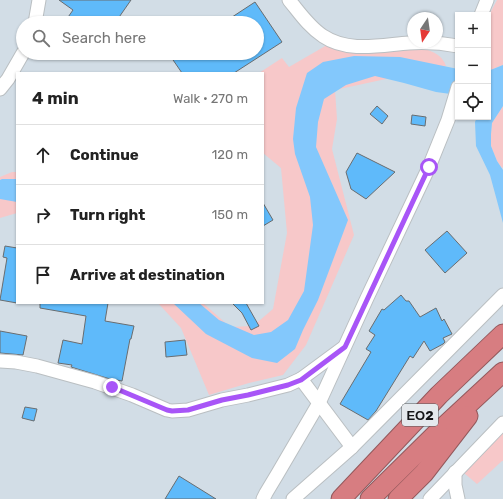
<!DOCTYPE html>
<html lang="en">
<head>
<meta charset="utf-8">
<style>
  body { margin:0; font-family:Rubik,sans-serif; background:#f2f2f2; color:#222 }
  .controls { position:absolute; right:12px; top:12px; display:grid; overflow:hidden; border-radius:0px; box-shadow:0 1px 3px #0004 }
  .controls button { width:36px; height:36px; display:grid; place-items:center; padding:0; border:0; border-bottom:1px solid #e0e0e0; background:#fff; color:#222; font:20px sans-serif }
  .compass { position:absolute; left:407px; top:12px; width:36px; height:36px; border-radius:50%; background:#fff; box-shadow:0 1px 3px #0004; rotate:193deg }
  .stop { position:absolute; width:12px; height:12px; margin:-9px; border:3px solid #a855f7; border-radius:50%; background:#fff }
  .stop.end { background:#a855f7; border-color:#fff; box-shadow:0 1px 4px #0008 }
  .list { margin:0; padding:0; list-style:none }
  h2 { display:flex; justify-content:space-between; align-items:center; height:52px; margin:0; padding:0 16px; font-size:17px }
  h2 small { font-size:13px; font-weight:400; color:#767676 }
  .list li { display:grid; grid-template-columns:26px 1fr auto; gap:12px; align-items:center; box-sizing:border-box; height:60px; padding:0 16px; border-top:1px solid #e0e0e0 }
  .list b { display:block; font-size:15px; white-space:nowrap }
  .list em { font-size:13px; font-style:normal; color:#767676 }
  .icon { flex:none; width:22px; height:22px; fill:none; stroke:currentColor; stroke-width:2; stroke-linecap:round; stroke-linejoin:round }
  .map { position:relative; flex:none; width:503px; height:499px; overflow:hidden }
  .search { position:absolute; background:#fff; box-shadow:0 1px 3px #0004; left:16px; top:16px; width:248px; height:44px; display:flex; align-items:center; gap:10px; box-sizing:border-box; padding:0 14px; border-radius:22px; color:#767676; font-size:15px }
  .panel { position:absolute; background:#fff; box-shadow:0 1px 3px #0004; left:16px; top:72px; width:248px; height:232px; border-radius:0px }
  .map>svg:first-child { display:block }
</style>
</head>
<body>
<div class="map">
<svg width="503" height="499" viewBox="0 0 503 499">
  <rect width="100%" height="100%" fill="#e5e9ed"/>
  <!-- built -->
  <path fill="#d2dde6" fill-rule="evenodd" d="M0 0H503V499H0ZM458 15H488V117H458ZM413 18H437V42H413ZM23 23H257V53H23ZM17 73H263V303H17Z"/>
  <!-- green -->
  <g fill="#f7c8c9">
    <polygon points="497,0 503,0 503,65 488,71 488,17"/>
    <path d="M327 45 428 50C436 53 443 57 446 66L335 90 337 119 332 149 354 235 306 345 283 375 249 383 209 395 181 328 158 303H203L230 327 253 326 273 309 287 233 281 168 263 153V73H259L282 58 289 67Z"/>
    <polygon points="503,106 503,167 502,168 497,161 491,146 491,134 492,123"/>
    <polygon points="12,172 17,172 17,213 0,218 0,177"/>
    <polygon points="503,433 503,461 502,461 477,484 464,473"/>
  </g>
  <!-- water -->
  <g fill="#83c8fc">
    <polygon points="354,56 400,57 458,69 458,95 436,92 404,83 375,76 346,85 324,99 318,122 316,147 348,220 318,300 303,330 295,349 277,363 252,358 206,334 173,303 199,303 219,320 254,335 271,332 288,320 304,291 313,225 310,197 295,154 293,139 296,108 307,73 323,62"/>
    <polygon points="503,65 503,106 492,123 491,134 491,146 497,161 503,170 503,223 490,175 476,146 475,122 477,117 488,117 488,71"/>
    <polygon points="2,179 17,179 17,202 0,199 0,180"/>
  </g>
  <!-- building -->
  <g fill="#5fbafa" stroke="#696d70">
    <polygon points="59,0 131,0 115,23 64,23 73,10"/>
    <polygon points="255,2 282,42 234,73 182,73 171,57 177,53 257,53 257,23 223,23"/>
    <polygon points="377,106 388,116 382,124 370,114"/>
    <polygon points="412,115 426,117 425,126 411,124"/>
    <polygon points="357,153 395,172 366,199 351,189 346,172"/>
    <polygon points="263,203 273,220 263,226"/>
    <polygon points="447,231 467,253 445,273 425,250"/>
    <polygon points="5,246 17,248 17,303 0,300 7,258 3,257"/>
    <polygon points="401,295 406,301 409,301 420,317 436,308 442,321 444,319 452,334 443,338 445,342 443,344 430,351 424,341 413,358 410,356 376,411 368,420 340,404 371,352 366,349 375,335 369,331 382,309 384,310"/>
    <polygon points="40,303 108,303 105,321 134,326 131,339 130,339 122,381 110,379 71,367 72,365 58,363 63,340 82,344 86,316 40,308"/>
    <polygon points="232,303 246,303 259,326 251,330 242,313"/>
    <polygon points="0,331 27,336 23,355 0,353"/>
    <polygon points="185,340 187,355 166,357 165,342"/>
    <polygon points="25,407 37,409 34,421 22,418"/>
    <polygon points="179,476 216,499 165,499"/>
  </g>
  <g fill="none" stroke-linecap="round" stroke-linejoin="round">
    <defs>
      <g id="minor">
        <path d="M289 0C299 12 309 27 323 36 348 53 381 45 409 43 425 42 442 43 458 46"/>
        <polyline points="481,15 487,0"/>
        <polyline points="35,23 39,0"/>
        <polyline points="0,89 8,79 23,53"/>
        <polyline points="0,361 16,362 37,366 95,382 132,395 167,410 172,411 188,410 222,400 248,395 288,385 301,379 343,348"/>
        <polyline points="301,379 352,447"/>
        <polyline points="455,472 455,485 458,499"/>
        <polyline points="263,499 266,493 278,473 319,403 367,298 429,167 448,120 458,87"/>
        <polyline points="293,499 352,447 503,295"/>
        <polyline points="430,499 503,423"/>
      </g>
      <g id="highway">
        <polyline points="341,499 439,395 503,334"/>
        <polyline points="370,499 435,435 503,372"/>
        <polyline points="398,499 424,473 468,416"/>
      </g>
    </defs>
    <!-- minor casing -->
    <use href="#minor" stroke="#babfc2" stroke-width="15"/>
    <!-- highway casing -->
    <use href="#highway" stroke="#93595c" stroke-width="21"/>
    <!-- minor -->
    <use href="#minor" stroke="#fff" stroke-width="13"/>
    <!-- highway -->
    <use href="#highway" stroke="#d77d81" stroke-width="19"/>
  </g>
  <g fill="none" stroke-linecap="round" stroke-linejoin="round">
    <!-- route -->
    <polyline stroke="#a855f7" stroke-width="5" points="112,387 167,410 172,411 188,410 222,400 248,395 288,385 301,380 345,347 429,167"/>
  </g>
  <g text-anchor="middle" stroke-width="3" stroke-linejoin="round" paint-order="stroke">
    <!-- shield labels -->
    <rect fill="#e5e9ed" stroke="#535557" stroke-width="1" x="402" y="404" width="36" height="22" rx="3"/>
    <g font-size="13" font-weight="bold" fill="#141517">
      <text x="420" y="420">ΕΟ2</text>
    </g>
  </g>
</svg>
<div class="controls">
<button>+</button>
<button>−</button>
<button><svg class="icon" aria-label="locate" viewBox="0 0 24 24"><circle cx="12" cy="12" r="6"/><path d="M12 2v4M12 18v4M2 12h4M18 12h4"/></svg></button>
</div>
<svg class="compass" viewBox="-18 -18 36 36"><path d="M0-13l5 13h-10z" fill="#e53935"/><path d="M0 13l5-13h-10z" fill="#767676"/></svg>
<div class="stop" style="left:429px;top:167px"></div>
<div class="stop end" style="left:112px;top:387px"></div>
<div class="search"><svg class="icon" aria-label="search" viewBox="0 0 24 24"><circle cx="10" cy="10" r="6"/><path d="M15 15l6 6"/></svg>Search here</div>
<section class="panel">
<h2>4 min<small>Walk · 270 m</small></h2>
<ul class="list">
<li><svg class="icon" aria-label="ahead" viewBox="0 0 24 24"><path d="M12 20V5M6 11l6-6 6 6"/></svg><div><b>Continue</b></div><em>120 m</em></li>
<li><svg class="icon" aria-label="right" viewBox="0 0 24 24"><path d="M7 20v-9h11M14 6l5 5-5 5"/></svg><div><b>Turn right</b></div><em>150 m</em></li>
<li><svg class="icon" aria-label="arrive" viewBox="0 0 24 24"><path d="M6 21V4h12l-3 4 3 4H6"/></svg><div><b>Arrive at destination</b></div></li>
</ul>
</section>
</div>
</body>
</html>
